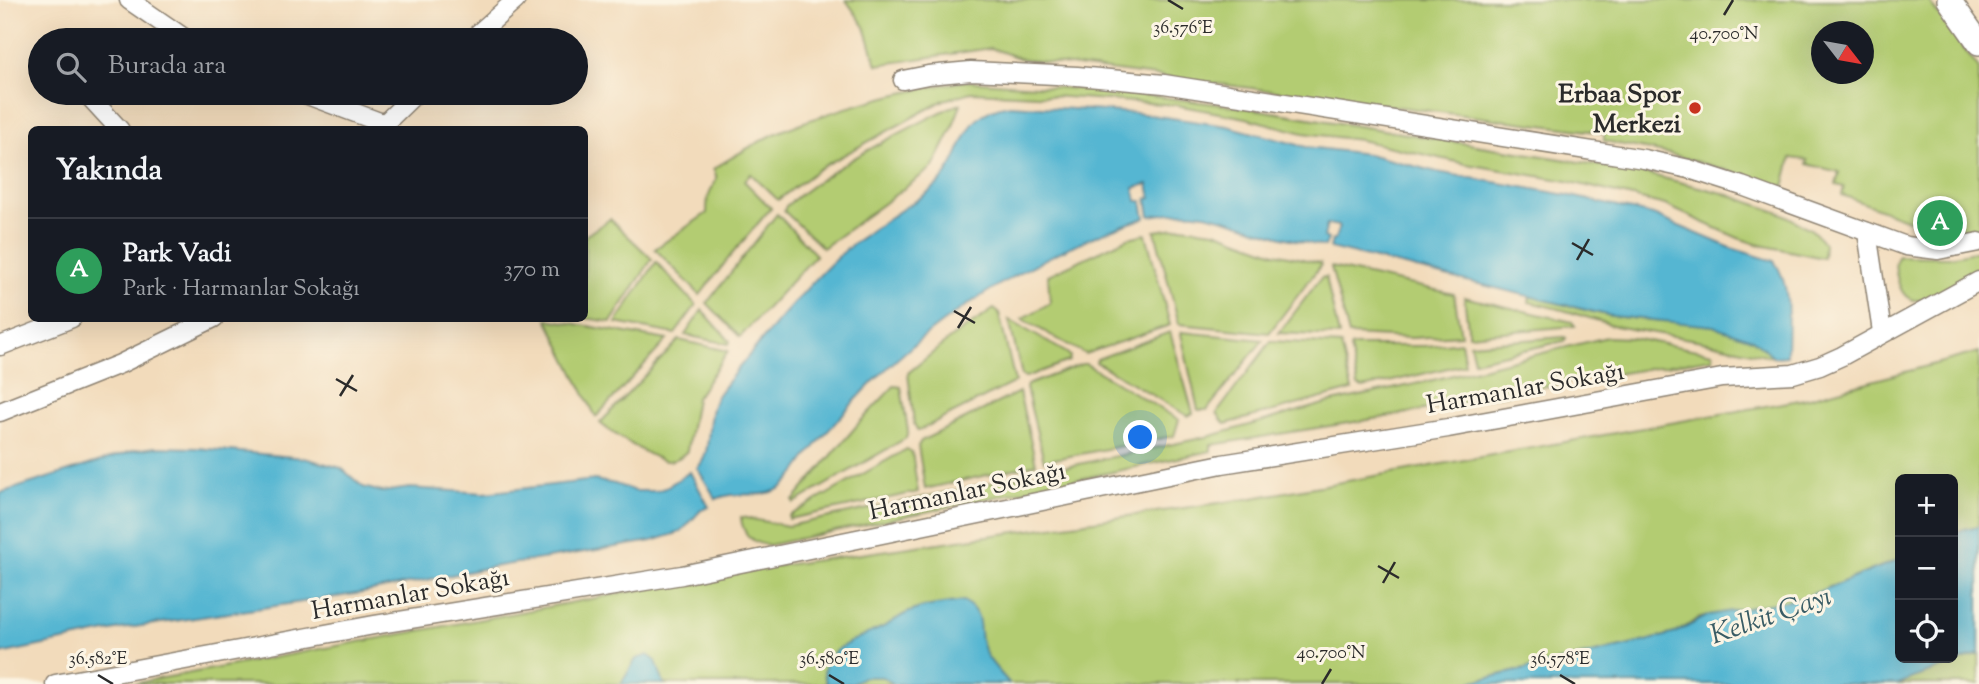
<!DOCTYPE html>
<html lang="tr">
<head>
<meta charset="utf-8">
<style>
  body { margin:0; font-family:"Sorts Mill Goudy",serif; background:#242831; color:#f1f3f6 }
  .controls { position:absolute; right:21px; bottom:21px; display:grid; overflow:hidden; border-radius:10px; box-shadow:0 7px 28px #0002 }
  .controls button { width:63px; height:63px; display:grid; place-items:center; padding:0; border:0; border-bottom:2px solid #363941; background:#171b24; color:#f1f3f6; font:35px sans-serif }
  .compass { position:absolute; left:1811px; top:21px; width:63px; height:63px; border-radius:50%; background:#171b24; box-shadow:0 7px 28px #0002; rotate:121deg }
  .you { position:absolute; left:1141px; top:438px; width:24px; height:24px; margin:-18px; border:5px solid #fff; border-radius:50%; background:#1a73e8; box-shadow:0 0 0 10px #1a73e833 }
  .badge { display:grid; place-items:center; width:46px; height:46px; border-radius:50%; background:#c8321e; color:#fff; font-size:23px; font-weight:700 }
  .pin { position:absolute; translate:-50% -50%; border:4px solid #fff; box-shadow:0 2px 7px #0006 }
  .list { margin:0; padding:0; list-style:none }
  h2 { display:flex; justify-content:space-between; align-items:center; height:91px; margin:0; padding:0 28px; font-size:30px }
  h2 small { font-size:23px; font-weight:400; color:#9ea1a6 }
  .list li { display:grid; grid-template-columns:46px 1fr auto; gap:21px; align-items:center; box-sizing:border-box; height:105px; padding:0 28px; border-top:2px solid #363941 }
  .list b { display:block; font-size:26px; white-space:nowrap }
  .list p { margin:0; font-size:23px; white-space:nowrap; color:#9ea1a6 }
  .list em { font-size:23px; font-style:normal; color:#9ea1a6 }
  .icon { flex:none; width:38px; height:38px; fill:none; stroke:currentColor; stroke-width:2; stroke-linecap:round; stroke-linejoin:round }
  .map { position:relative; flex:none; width:1979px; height:684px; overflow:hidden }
  .search { position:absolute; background:#171b24; box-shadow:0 7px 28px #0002; left:28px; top:28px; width:560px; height:77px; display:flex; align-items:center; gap:18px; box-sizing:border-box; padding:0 24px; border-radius:38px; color:#9ea1a6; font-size:26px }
  .panel { position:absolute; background:#171b24; box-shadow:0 7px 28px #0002; left:28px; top:126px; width:560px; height:196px; border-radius:10px }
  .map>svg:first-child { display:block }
</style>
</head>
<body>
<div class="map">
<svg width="1979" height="684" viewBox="0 0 1979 684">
  <rect width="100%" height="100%" fill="#fcf5e5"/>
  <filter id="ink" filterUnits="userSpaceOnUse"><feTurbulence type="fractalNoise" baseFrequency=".0143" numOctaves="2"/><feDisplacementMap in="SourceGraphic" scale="14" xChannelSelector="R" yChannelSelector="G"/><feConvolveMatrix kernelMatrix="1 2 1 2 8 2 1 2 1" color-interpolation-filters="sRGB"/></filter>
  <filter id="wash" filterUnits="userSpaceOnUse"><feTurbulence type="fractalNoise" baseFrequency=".00686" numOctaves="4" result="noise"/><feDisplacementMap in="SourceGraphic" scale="28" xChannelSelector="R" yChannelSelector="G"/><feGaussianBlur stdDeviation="1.57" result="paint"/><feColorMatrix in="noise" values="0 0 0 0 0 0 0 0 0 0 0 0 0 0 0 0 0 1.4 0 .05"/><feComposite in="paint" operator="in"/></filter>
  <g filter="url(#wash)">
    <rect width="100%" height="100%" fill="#f2dbbb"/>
    <!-- green -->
    <g fill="#b3cc72" stroke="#6f7c4e" stroke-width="2" fill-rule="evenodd">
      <path d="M846 0H1928L1979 69V232L1948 241 1916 235V223L1842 195 1844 187 1836 185 1839 172 1807 164 1808 160 1791 158 1784 187 1670 154 1604 141V133L1022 59 991 48 877 65 865 27ZM1822 32H1864V74H1822Z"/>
      <path d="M966 81 1110 91 1241 107 1635 171 1723 193 1783 214 1812 230 1821 239 1824 244 1823 258 1756 244 1738 238 1665 205 1567 181 1466 164 1360 140 1303 133 1246 118 1176 105 1037 95 971 92 944 100 820 168 778 200 751 174 744 181 771 208 732 254 700 295 655 249 707 213C707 207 707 200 709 195 712 183 721 181 713 169 735 156 756 142 779 132 836 108 905 90 966 81Z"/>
      <path d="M961 104 952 129 933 167 823 248 784 211 786 206C835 164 892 137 949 108Z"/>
      <polygon points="777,214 816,255 740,337 707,303"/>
      <polygon points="610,219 652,259 611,322 584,318 585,236"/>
      <polygon points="1181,227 1215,231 1275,253 1321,263 1321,265 1269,333 1179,324 1155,231"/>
      <polygon points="1146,234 1170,325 1085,354 1022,319 1050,303 1048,275 1128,238"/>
      <path d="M1979 251V271C1969 275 1959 280 1950 286 1931 297 1907 314 1898 281 1896 272 1893 263 1899 256L1949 257Z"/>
      <polygon points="656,262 696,305 675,334 616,323"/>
      <polygon points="1331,267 1454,294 1461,335 1412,338 1349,335"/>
      <polygon points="1326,277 1339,336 1279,333 1321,278"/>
      <path d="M1530 295C1558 302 1586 312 1614 316 1663 325 1738 314 1774 357L1702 341 1619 327 1563 310 1529 302Z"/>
      <polygon points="1464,297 1572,322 1575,326 1469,335"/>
      <polygon points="994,309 999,313 1015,382 918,431 914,424 908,373 951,338"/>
      <polygon points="702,310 730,341 729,344 685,335"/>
      <polygon points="547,319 667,340 596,417"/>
      <polygon points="1009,320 1067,353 1070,356 1069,361 1026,377 1022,376"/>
      <polygon points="1170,332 1193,413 1188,416 1096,362 1097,359"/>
      <polygon points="1182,332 1263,340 1207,410 1198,410 1181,334"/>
      <polygon points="1564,337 1566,338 1564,341 1474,361 1470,344"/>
      <path d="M1607 337 1632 338 1713 353V358L1568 382 1392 416 1211 445V451L770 545C753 545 742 534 741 517L788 526 1211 436 1327 403 1425 382Z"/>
      <path d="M679 340 728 351 696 398 687 451C681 457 676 461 667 461 656 461 610 432 600 423Z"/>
      <polygon points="1271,341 1341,345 1352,390 1225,424 1217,413"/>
      <polygon points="1461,342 1465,364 1363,388 1358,386 1350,348 1352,346 1427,346"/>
      <polygon points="1979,352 1979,526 1964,529 1953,534 1953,479 1900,479 1900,559 1803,598 1700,618 1675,633 1643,642 1461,684 131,684 742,571 1247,499 1805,399"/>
      <polygon points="1082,364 1086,364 1179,420 1174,436 1044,461 1026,388 1027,385"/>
      <polygon points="894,386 901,387 908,431 906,438 794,503 793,501 859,423"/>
      <polygon points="1019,392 1036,464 925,489 918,446 921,441"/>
      <polygon points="907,449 912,452 918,492 789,519 789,516"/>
      <polygon points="1979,654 1979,684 1897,684 1968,656"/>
    </g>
    <!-- water -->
    <g fill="#54b6d2" stroke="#40707e" stroke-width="2">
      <path d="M1010 105 1136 113 1227 126 1306 147 1368 154 1437 172 1567 195 1653 215 1731 248 1774 261C1793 287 1787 326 1787 356L1774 357 1752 339 1713 326 1611 316 1330 248 1332 240H1335L1339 226 1327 224 1324 237 1328 239 1325 247C1308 243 1289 239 1272 234 1222 219 1205 206 1150 216L1147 199 1151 198 1148 184 1134 188 1137 201H1142L1145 218C1046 249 938 314 866 389 846 410 827 431 809 454 801 464 793 479 782 487 762 501 738 489 716 499L697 468C715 452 703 414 719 393 740 365 762 340 784 314 804 292 824 268 847 249 865 234 885 221 904 208 916 201 929 193 939 183 968 153 958 112 1010 105Z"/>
      <polygon points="155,447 197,448 304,458 341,468 363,487 382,492 410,488 484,493 594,480 615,484 635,491 656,491 665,488 690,472 709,507 701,510 681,532 652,541 486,568 362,593 121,629 0,654 0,493 136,450"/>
      <polygon points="1979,526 1979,654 1897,684 1461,684 1643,642 1675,633 1709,615 1803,598 1900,559 1900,658 1953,658 1953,534 1964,529"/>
      <path d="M964 601C989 619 973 630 986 654 992 665 1002 674 1010 684H894L882 677H863L851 684H827C812 651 860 638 881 628 890 624 897 618 905 614 923 605 945 604 964 601Z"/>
      <polygon points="648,655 656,661 664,684 621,684 636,659"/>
    </g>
  </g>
  <g filter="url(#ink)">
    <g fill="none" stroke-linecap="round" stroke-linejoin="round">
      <defs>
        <g id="minor">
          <polyline points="129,0 187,40"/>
          <polyline points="471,40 516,0"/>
          <polyline points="903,80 928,75 971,71 1077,76 1164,84 1644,159 1689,169 1742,186 1906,246 1938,250 1979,242"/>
          <polyline points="86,93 120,130"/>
          <polyline points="302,93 385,124"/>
          <polyline points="378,130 416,93"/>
          <polyline points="1867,232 1882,332"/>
          <polyline points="0,346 72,318"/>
          <polyline points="0,412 120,364 214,318"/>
          <polyline points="55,684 374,625 682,575 1222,464 1448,428 1722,378 1793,374 1820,366 1842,356 1979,281"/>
        </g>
        <polyline id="major" points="1949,0 1979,43"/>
      </defs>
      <!-- minor casing -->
      <use href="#minor" stroke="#8e8373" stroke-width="21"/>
      <!-- major casing -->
      <use href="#major" stroke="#8e8373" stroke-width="26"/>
      <!-- minor -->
      <use href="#minor" stroke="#fff" stroke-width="18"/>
      <!-- major -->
      <use href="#major" stroke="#fff" stroke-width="23"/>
    </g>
  </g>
  <!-- ticks -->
  <path fill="none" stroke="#2b2b2b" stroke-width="2.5" d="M1168 0 1183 9M1724 15 1733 0M1572 243 1593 255M1577 260 1589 239M954 311 975 323M958 328 971 307M336 379 357 391M340 396 353 375M1378 566 1399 578M1383 583 1395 562M98 675 113 684M829 675 844 684M1560 675 1575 684M1322 684 1331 669"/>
  <!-- markers -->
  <circle fill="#c8321e" stroke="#fcf5e5" stroke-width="2.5" cx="1695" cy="108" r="7"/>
  <g text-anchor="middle" stroke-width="6" stroke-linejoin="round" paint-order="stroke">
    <!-- poi labels -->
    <g font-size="26" font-weight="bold" fill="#2b2b2b" stroke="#fcf5e5" text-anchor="end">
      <text x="1681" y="102">Erbaa Spor<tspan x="1681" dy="30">Merkezi</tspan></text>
    </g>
    <!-- street labels -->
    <g font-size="26" fill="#2b2b2b" stroke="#fcf5e5">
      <text transform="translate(1525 387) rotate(-10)" y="9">Harmanlar Sokağı</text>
      <text transform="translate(967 490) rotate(-12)" y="9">Harmanlar Sokağı</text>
      <text transform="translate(410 593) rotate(-10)" y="9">Harmanlar Sokağı</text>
    </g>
    <!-- water labels -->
    <g font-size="28" font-style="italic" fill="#395c65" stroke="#fcf5e5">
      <text transform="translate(1770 614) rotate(-19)" y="10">Kelkit Çayı</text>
    </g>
  </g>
  <g font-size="18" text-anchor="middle" fill="#2b2b2b" stroke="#fcf5e5" stroke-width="6" stroke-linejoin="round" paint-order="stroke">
    <text x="1183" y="33">36.576°E</text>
    <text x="1724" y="39">40.700°N</text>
    <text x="1331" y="658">40.700°N</text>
    <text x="98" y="664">36.582°E</text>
    <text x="829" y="664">36.580°E</text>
    <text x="1560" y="664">36.578°E</text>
  </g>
</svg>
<div class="controls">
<button>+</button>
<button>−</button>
<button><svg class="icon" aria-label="locate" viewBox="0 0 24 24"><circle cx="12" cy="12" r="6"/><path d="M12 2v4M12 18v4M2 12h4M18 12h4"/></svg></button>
</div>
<svg class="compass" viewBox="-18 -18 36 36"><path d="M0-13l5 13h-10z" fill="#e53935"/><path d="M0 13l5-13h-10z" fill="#9ea1a6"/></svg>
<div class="you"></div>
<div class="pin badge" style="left:1940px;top:223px;background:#2e9e5b">A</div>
<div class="search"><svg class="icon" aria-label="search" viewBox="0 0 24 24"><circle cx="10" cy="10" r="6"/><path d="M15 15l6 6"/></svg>Burada ara</div>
<section class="panel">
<h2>Yakında<small></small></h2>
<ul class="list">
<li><span class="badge" style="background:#2e9e5b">A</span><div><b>Park Vadi</b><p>Park · Harmanlar Sokağı</p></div><em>370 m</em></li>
</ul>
</section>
</div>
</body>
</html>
